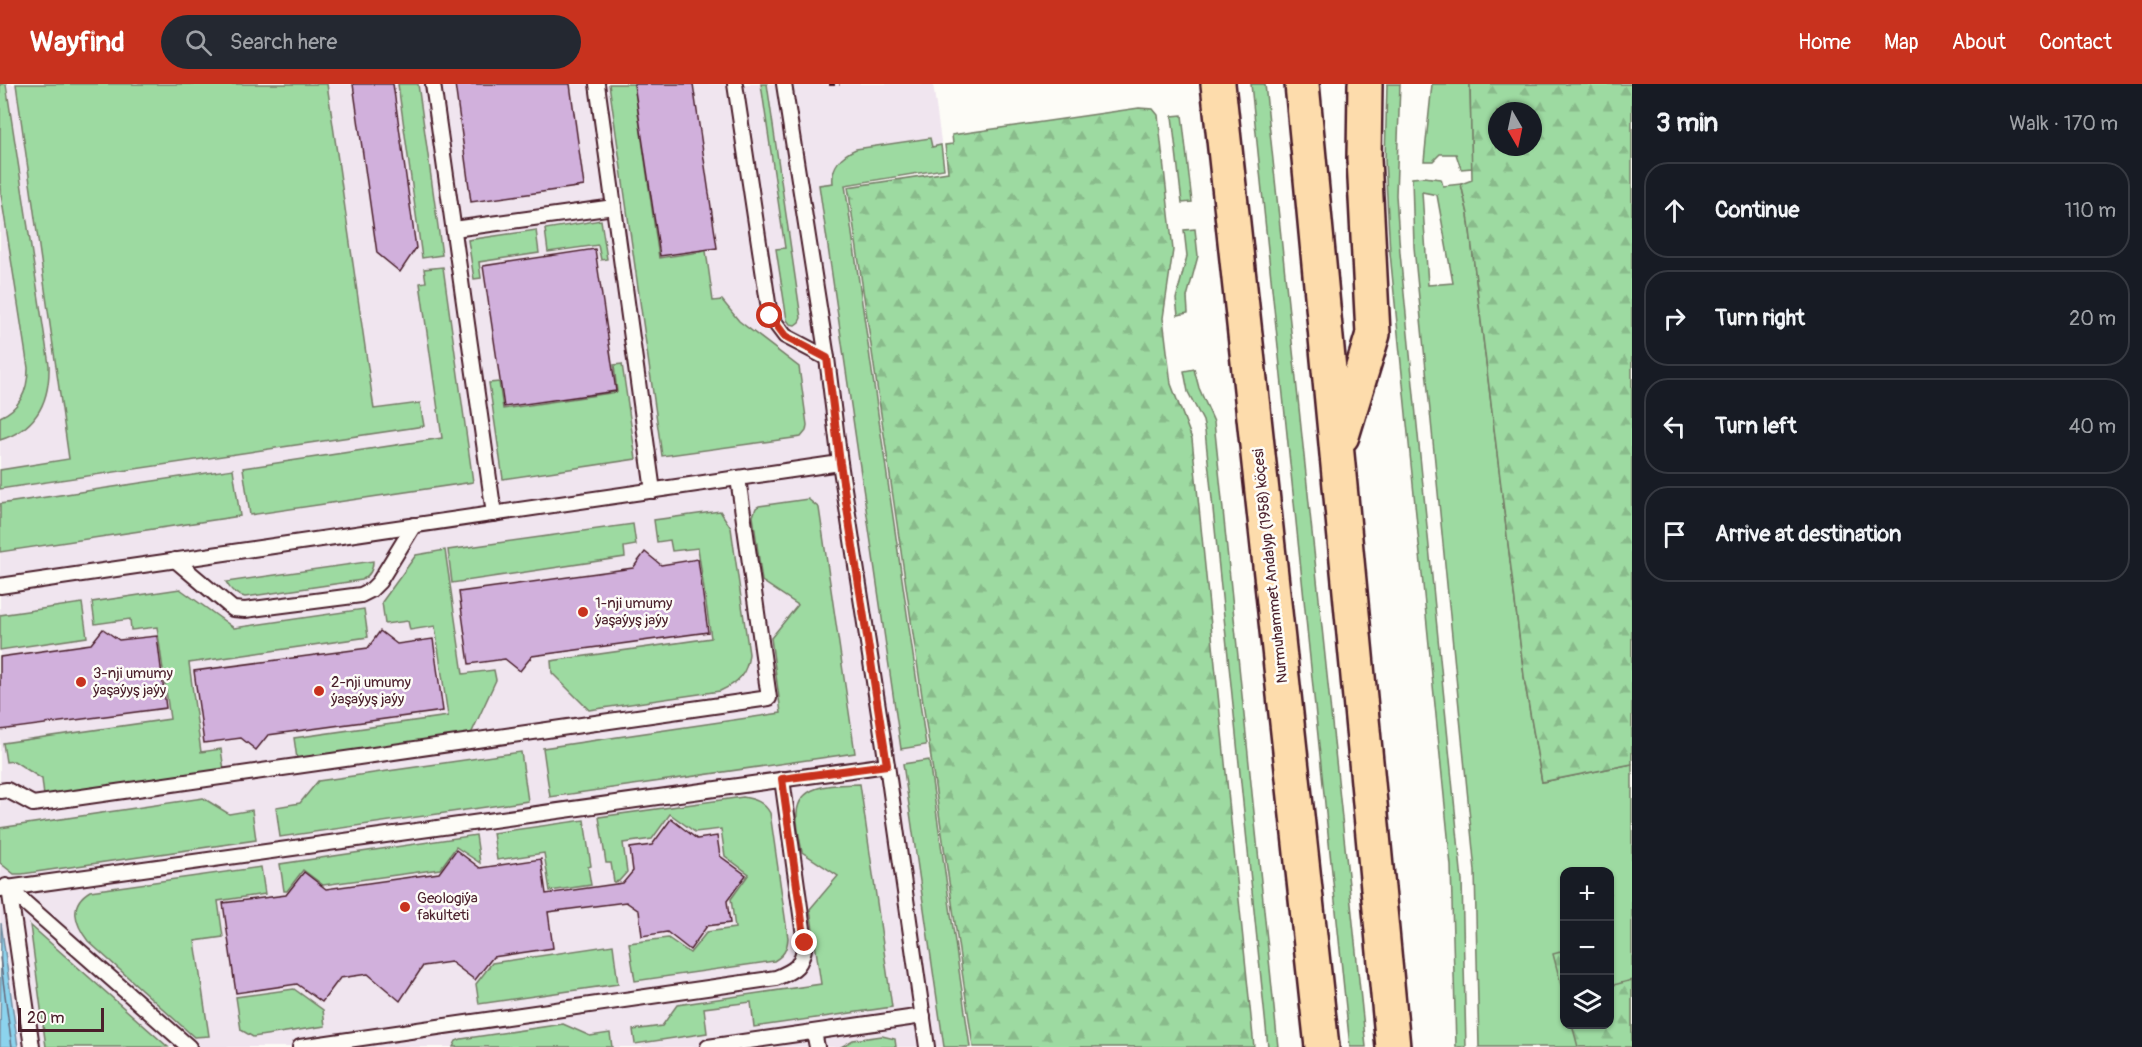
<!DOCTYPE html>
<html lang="en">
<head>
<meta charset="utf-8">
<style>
  body { margin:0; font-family:Pangolin,sans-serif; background:#242831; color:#f1f3f6 }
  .controls { position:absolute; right:18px; bottom:18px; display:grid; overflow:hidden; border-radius:12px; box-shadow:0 2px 4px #0004 }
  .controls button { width:54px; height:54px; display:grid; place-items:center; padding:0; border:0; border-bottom:2px solid #363941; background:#171b24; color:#f1f3f6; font:30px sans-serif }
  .compass { position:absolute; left:1488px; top:18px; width:54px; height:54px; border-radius:50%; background:#171b24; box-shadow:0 2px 4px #0004; rotate:171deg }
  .scale { position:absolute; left:18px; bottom:15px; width:86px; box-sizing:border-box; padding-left:6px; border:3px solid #4a1f2b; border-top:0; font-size:16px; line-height:21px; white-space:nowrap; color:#4a1f2b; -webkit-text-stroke:4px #fdfcf7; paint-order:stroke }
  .stop { position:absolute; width:18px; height:18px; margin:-14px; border:4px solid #c8321e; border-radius:50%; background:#fff }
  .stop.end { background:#c8321e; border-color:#fff; box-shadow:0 2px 6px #0008 }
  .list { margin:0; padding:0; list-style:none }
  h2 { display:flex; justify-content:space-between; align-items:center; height:78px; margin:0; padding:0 24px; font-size:26px }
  h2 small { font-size:20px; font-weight:400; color:#9ea1a6 }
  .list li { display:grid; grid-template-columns:39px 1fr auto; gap:18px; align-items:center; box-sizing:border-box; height:96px; margin:0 12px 12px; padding:0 12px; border:2px solid #363941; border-radius:24px }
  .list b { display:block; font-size:22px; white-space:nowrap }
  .list em { font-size:20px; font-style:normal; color:#9ea1a6 }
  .icon { flex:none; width:33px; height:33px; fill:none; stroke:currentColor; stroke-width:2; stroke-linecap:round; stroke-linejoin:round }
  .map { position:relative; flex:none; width:1632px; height:963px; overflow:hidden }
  header { display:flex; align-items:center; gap:36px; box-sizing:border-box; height:84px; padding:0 30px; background:#c8321e; color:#fff }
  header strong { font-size:28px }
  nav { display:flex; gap:33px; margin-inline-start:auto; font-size:21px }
  .search { width:420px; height:54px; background:#242831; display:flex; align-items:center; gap:15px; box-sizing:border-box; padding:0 21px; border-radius:33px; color:#9ea1a6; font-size:22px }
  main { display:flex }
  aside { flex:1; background:#171b24 }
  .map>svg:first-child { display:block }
</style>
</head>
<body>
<header>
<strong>Wayfind</strong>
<div class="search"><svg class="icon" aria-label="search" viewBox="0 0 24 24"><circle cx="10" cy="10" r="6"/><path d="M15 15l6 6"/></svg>Search here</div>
<nav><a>Home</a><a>Map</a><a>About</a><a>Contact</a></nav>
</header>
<main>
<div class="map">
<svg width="1632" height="963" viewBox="0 0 1632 963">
  <defs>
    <pattern id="forest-firs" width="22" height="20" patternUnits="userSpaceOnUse" patternTransform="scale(1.5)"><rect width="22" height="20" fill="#9ddaa1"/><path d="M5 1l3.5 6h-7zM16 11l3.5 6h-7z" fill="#89bb8b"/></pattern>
  </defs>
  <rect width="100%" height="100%" fill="#fdfcf7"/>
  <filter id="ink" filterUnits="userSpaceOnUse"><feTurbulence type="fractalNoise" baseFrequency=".0167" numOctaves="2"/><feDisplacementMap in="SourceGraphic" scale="12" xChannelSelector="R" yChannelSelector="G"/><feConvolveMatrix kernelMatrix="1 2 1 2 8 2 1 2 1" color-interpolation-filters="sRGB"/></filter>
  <g filter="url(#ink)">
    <!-- built -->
    <polygon fill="#f0e5ef" points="0,0 933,0 945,86 846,101 971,963 0,963"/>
    <!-- grass -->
    <g fill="#9ddaa1" stroke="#747c66" stroke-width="1.5" fill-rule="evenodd">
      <path d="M0 0H6L49 281C50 317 36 345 0 356V333C21 324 28 306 28 284L0 104Z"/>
      <polygon points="16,0 327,0 374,325 420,319 424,342 0,405 0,386 69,375"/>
      <polygon points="398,0 418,0 442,171 422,174"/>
      <polygon points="609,0 634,0 659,174 706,167 713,217 722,216 739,237 799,283 807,341 806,347 801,353 662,372"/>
      <polygon points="761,0 767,0 801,234 799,238 795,241 790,240 787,236 776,165 785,164"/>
      <polygon points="1251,0 1265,0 1366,963 1350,963"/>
      <polygon points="1387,0 1400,0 1396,111 1400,169 1462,797 1466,963 1456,963 1451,782 1390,169 1385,76"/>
      <polygon points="1432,0 1470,0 1472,84 1461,85 1456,70 1440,70 1433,77 1424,77"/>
      <polygon points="1182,31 1192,118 1182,119 1172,32"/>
      <path d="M930 54 932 63 941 61 944 85 845 101 926 661 901 665 819 101 833 99C831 82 842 71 856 65Z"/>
      <path d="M1423 93 1441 95 1443 102 1461 100 1468 130 1525 600 1542 698 1632 680V963H1479L1475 787 1414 163 1412 94ZM1422 108 1437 111 1453 199 1428 201ZM1564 788H1610V940H1564Z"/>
      <polygon points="601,136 607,175 601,176 598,161 548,168 545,145"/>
      <polygon points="1195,145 1198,172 1187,213 1188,229 1178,231 1176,215 1187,172 1184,146"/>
      <polygon points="536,146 539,169 479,178 481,194 474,195 468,156"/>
      <polygon points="443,183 473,398 250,431 243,384 442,354 420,199 426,198 424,185"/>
      <polygon points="622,280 636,375 503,395 489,299 499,298 503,325 617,308 614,281"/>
      <polygon points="1194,285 1199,304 1214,338 1278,963 1268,963 1205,347 1203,337 1188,308 1184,287"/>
      <polygon points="233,385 240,432 0,468 0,420"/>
      <polygon points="808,415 819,424 855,669 550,713 543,664 781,629 771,554 798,521 762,497 753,432 756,424 759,422"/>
      <path d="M720 427 731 444 749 570C747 590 738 599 720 607L589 626 552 589 551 577 711 554 698 464 672 467 670 456 657 458 654 436Z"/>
      <polygon points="633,440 636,461 624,463 625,473 452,499 448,466"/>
      <polygon points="445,466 463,590 494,586 496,596 471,650 297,675 294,654 448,632 435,542 410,546 408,537 385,540 382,518 416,471"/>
      <path d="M373 477C373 486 370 491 362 496L245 513C236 511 231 507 226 498Z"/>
      <polygon points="180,505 234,544 364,525 368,553 189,579 201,668 221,665 224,686 44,712 42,695 14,677 6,678 3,659 170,635 157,543 131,546 130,535 95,540 92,518"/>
      <polygon points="82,519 87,553 0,566 0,531"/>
      <polygon points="521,668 528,717 280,753 276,723 300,719 318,697"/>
      <polygon points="929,676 970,963 944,963 903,680"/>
      <path d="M860 700 892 923 754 943 751 918 704 924 707 949 635 960 633 946 662 942 677 921 821 900 810 825 838 792 802 768C800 756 796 741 797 729 799 698 837 701 860 700Z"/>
      <path d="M743 713C755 715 764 718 770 729L788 854C787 866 784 871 774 877L635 897 629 859 668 854 690 869 707 848 735 844 731 815 749 790 725 772 721 745 695 748 670 730 652 755 623 759 627 788 619 797 614 798 611 779H606L599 733Z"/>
      <polygon points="203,714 229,730 252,726 256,756 22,790 14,790 0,779 0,744"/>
      <polygon points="584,736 591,782 588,783 591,801 550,807 544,769 497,776 493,749"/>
      <polygon points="476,751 480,779 456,763 440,785 323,801 303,786 287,807 284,807 280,780"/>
      <path d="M261 783 265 810 218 817 223 853 195 857 209 952 194 953 88 857C75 840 68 820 90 807Z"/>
      <polygon points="30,841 168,963 46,963"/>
      <polygon points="613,861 618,900 479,920 476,900 492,879"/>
      <polygon points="294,905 323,926 325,942 253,953 241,946 236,913"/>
      <polygon points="563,940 590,952 610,949 612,963 453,963 456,957 461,955"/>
      <polygon points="882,952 895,955 896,963 841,963 853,956"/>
    </g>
    <!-- forest -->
    <g fill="url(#forest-firs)" stroke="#747c66" stroke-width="1.5" fill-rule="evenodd">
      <path d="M1470 0H1632V680L1542 698 1525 600 1468 130 1461 100 1472 96ZM1497 27H1533V63H1497Z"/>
      <polygon points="1139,24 1153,25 1158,31 1173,166 1163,234 1171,300 1192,355 1254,963 973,963 848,103 948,88 945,61 953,60 952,51"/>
      <polygon points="1564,867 1564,912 1553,870"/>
      <polygon points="1632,896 1632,963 1578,963 1572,941 1610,940 1610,902"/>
    </g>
    <!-- water -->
    <polygon fill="#8cd3ed" stroke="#728b9f" stroke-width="1.5" points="1,839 18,963 0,963"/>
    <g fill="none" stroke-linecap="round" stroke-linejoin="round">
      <!-- shore -->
      <polyline stroke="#646779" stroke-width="1.5" points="0,874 12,963"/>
    </g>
    <!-- building -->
    <g fill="#d1b0dc" stroke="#4a1f2b" stroke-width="1.5">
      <polygon points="353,0 393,0 416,164 400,188 377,169"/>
      <polygon points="455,0 570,0 584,102 471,118"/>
      <polygon points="634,0 693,0 717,164 660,172"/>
      <polygon points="595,165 616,307 504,323 483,182"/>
      <polygon points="645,468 661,481 698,475 708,548 532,572 520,587 505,575 469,580 459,508 633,484"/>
      <polygon points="103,545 119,556 157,552 166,624 0,646 0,573 91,560"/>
      <polygon points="380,547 397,560 433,555 443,627 268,651 256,666 241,654 204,659 194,587 368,564"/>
      <polygon points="671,735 697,755 717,752 720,772 746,791 727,817 730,839 707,842 690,866 667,848 642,852 639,827 626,818 548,828 553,864 493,873 475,896 451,878 423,882 400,917 368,890 340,894 322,918 297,900 236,909 223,819 286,811 304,788 326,805 439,789 456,766 480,784 541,775 546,810 623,799 633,787 630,764 652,761"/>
    </g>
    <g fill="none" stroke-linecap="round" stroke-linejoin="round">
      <defs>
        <g id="service">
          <polyline points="433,0 494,430"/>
          <polyline points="597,0 653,407"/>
          <polyline points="735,0 770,232 785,252 827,274"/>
          <polyline points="784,0 827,274 840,379 887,681 927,963"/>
          <polyline points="454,145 614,123"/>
          <polyline points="175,476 233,525 245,526 361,511 371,506 379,498 414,441"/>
          <polyline points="0,502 840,379"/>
          <polyline points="0,707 7,706 33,720 769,614 738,394"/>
          <polyline points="6,802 189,963"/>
          <polyline points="9,804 32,963"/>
          <polyline points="0,805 887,681"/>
          <polyline points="814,948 817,963"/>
          <path d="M300 963 776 894C796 886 802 882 805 859L782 695"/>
          <polyline points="708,963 923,932"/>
        </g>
        <g id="primary">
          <polyline points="1218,0 1322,963"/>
          <polyline points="1302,0 1393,963"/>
          <polyline points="1342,352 1373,250 1364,75 1365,0"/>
        </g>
      </defs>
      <!-- service casing -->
      <use href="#service" stroke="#4a1f2b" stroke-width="18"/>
      <!-- primary casing -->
      <use href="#primary" stroke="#4a1f2b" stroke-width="38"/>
      <!-- path -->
      <polyline stroke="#4a1f2b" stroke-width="4" stroke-dasharray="6 4.5" stroke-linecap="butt" points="829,0 840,0"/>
      <!-- service -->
      <use href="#service" stroke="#fdfcf7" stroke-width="14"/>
      <!-- primary -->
      <use href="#primary" stroke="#fddcac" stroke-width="33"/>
    </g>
  </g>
  <g fill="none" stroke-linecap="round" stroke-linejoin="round" filter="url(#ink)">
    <!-- route -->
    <polyline stroke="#c8321e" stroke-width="8" points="770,232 785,252 827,274 840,379 887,681 782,695 805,859"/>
  </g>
  <!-- markers -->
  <g fill="#c8321e" stroke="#fdfcf7" stroke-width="2">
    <circle cx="583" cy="528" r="6"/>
    <circle cx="81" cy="598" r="6"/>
    <circle cx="319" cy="607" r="6"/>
    <circle cx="405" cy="823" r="6"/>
  </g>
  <g text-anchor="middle" stroke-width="5" stroke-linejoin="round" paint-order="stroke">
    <!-- street labels -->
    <g font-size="15" fill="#4a1f2b" stroke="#fdfcf7">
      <text transform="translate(1270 482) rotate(-96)" y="5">Nurmuhammet Andalyp (1958) köçesi</text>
    </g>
    <!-- poi labels -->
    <g font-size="15" fill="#4a1f2b" stroke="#fdfcf7" text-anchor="start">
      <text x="595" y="524">1-nji umumy<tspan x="595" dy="17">ýaşaýyş jaýy</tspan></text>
      <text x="93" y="594">3-nji umumy<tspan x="93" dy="17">ýaşaýyş jaýy</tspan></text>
      <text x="331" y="603">2-nji umumy<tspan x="331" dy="17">ýaşaýyş jaýy</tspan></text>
      <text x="417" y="819">Geologiýa<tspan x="417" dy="17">fakulteti</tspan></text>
    </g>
  </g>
</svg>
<div class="controls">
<button>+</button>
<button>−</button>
<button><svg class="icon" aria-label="layers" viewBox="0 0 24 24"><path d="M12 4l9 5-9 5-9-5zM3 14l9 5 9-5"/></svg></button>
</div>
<svg class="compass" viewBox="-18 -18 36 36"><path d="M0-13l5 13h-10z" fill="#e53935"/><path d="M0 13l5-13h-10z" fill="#9ea1a6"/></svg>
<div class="scale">20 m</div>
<div class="stop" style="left:770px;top:232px"></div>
<div class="stop end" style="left:805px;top:859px"></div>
</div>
<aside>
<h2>3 min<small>Walk · 170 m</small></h2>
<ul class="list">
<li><svg class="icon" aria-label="ahead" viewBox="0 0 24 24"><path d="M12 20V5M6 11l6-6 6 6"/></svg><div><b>Continue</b></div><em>110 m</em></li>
<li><svg class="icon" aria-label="right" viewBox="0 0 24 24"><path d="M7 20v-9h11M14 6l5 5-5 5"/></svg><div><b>Turn right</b></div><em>20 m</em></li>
<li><svg class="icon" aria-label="left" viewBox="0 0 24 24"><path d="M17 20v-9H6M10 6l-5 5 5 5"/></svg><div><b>Turn left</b></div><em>40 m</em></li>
<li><svg class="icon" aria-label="arrive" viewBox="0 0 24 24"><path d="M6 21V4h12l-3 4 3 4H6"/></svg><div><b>Arrive at destination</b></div></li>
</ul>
</aside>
</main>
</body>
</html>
